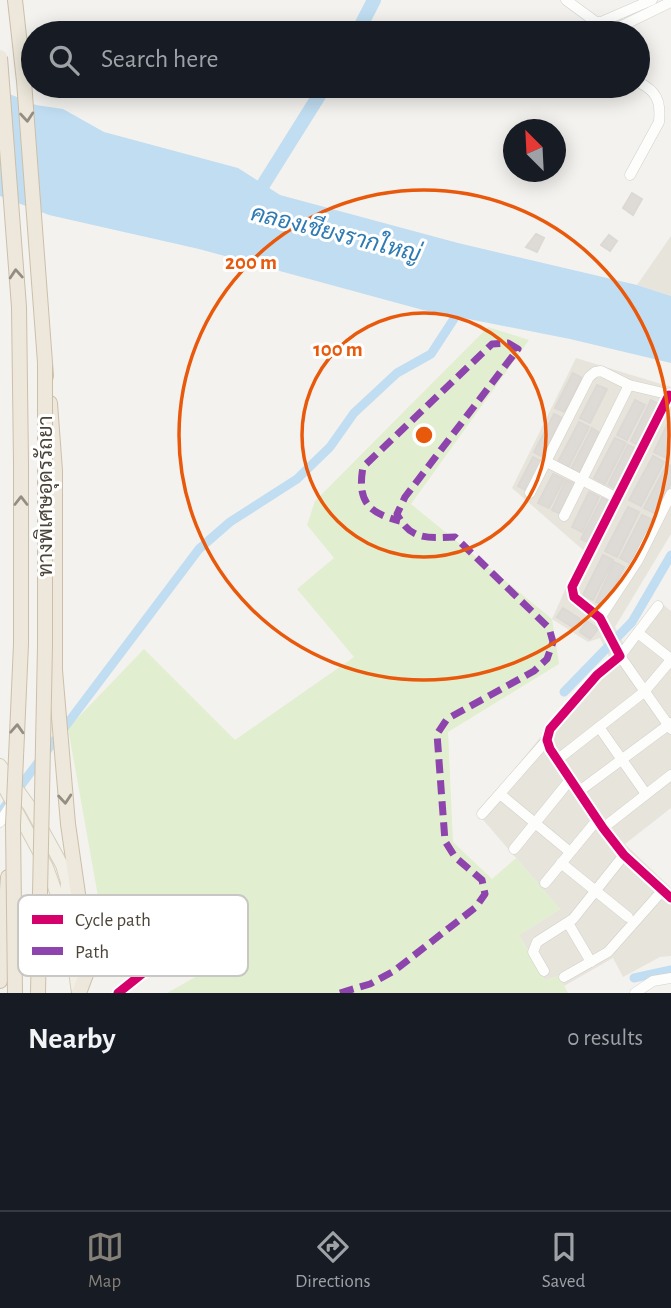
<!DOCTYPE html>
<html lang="en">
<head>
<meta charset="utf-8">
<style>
  body { margin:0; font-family:"Alegreya Sans",Sarabun,sans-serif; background:#20242c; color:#f1f3f6 }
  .compass { position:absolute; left:503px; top:119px; width:63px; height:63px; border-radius:50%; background:#171b24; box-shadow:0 4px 18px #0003; rotate:336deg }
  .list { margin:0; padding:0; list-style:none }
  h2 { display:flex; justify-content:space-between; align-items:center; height:91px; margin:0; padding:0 28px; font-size:30px }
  h2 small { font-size:23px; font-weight:400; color:#9ea1a6 }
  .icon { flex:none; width:38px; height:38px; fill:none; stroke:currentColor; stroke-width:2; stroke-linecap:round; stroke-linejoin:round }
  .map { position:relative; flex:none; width:671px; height:993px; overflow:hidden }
  .search { position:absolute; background:#171b24; box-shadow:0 4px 18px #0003; left:21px; right:21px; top:21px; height:77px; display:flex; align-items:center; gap:18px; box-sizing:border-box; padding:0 24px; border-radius:38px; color:#9ea1a6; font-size:26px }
  .sheet { height:217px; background:#171b24 }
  nav { display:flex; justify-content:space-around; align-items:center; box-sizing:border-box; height:98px; border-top:2px solid #363941; background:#171b24; font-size:19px; color:#9ea1a6 }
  nav a { display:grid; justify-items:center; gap:4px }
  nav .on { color:#868178 }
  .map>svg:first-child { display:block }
</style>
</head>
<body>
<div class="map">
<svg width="671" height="993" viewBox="0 0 671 993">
  <rect width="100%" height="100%" fill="#f4f2ee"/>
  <!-- residential -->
  <g fill="#e7e4dc">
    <polygon points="671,236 671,296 637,285"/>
    <polygon points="576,358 671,387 671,534 615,627 624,644 659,601 671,611 671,808 625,844 671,888 671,956 660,957 623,977 613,958 564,986 559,976 545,980 519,935 560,909 478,814 591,675 610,659 600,638 588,642 552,619 583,550 512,488"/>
  </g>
  <!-- green -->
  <polygon fill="#e1eecf" points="488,327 529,340 411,504 552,619 559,664 448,732 453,842 492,879 516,858 560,909 519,935 545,980 559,976 568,993 167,993 222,962 200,910 110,964 68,728 144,649 235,740 354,657 297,589 334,558 307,525 315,501"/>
  <!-- water -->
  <polygon fill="#c0ddf1" points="0,90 36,105 63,109 104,132 238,168 280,195 458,243 637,285 671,296 671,363 570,339 423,310 199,249 49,215 0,196"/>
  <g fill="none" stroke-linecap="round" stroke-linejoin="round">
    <!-- canal -->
    <g stroke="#c0ddf1" stroke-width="9">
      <polyline points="564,692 632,622 671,555"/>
      <polyline points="0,813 199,549 230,522 297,479 330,447 354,413 397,373 431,354 461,308"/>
      <polyline points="634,978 671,970"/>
    </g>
    <!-- river -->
    <g stroke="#c0ddf1" stroke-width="14">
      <polyline points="357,33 374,0"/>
      <polyline points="253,201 325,86"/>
    </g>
  </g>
  <!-- building -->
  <g fill="#dedbd6" stroke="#dcd9d4" stroke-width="2">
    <polygon points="632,193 642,199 633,215 623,208"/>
    <polygon points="536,234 544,238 537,252 526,247"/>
    <polygon points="609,235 617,241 610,251 601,245"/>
    <polygon points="573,373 582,378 565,412 555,408"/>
    <polygon points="597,385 607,389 590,423 580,418"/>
    <polygon points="635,400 645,405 627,440 617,435"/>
    <polygon points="651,400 660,405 640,446 631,441"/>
    <polygon points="554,414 562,418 543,457 534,452"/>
    <polygon points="671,417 671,447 666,458 654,452"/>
    <polygon points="579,422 589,427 568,468 558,462"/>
    <polygon points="592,428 600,433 580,473 571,469"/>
    <polygon points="615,438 626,443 605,484 594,478"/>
    <polygon points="628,445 637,449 617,489 608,485"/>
    <polygon points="653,456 664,462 641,506 629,500"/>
    <polygon points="533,457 542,462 527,491 518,486"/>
    <polygon points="667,464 671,466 671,483 656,514 644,508"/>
    <polygon points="553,474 564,479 549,508 538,503"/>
    <polygon points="566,480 575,484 561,514 552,510"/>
    <polygon points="589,492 599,497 582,532 572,527"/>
    <polygon points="602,498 612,503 591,544 581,539"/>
    <polygon points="628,507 639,512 617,557 605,551"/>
    <polygon points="642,515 653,520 631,564 620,558"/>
    <polygon points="603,555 613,560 593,600 583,595"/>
    <polygon points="614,562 624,567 605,606 596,602"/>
    <polygon points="563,608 580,619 574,628 557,617"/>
    <polygon points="587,621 598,629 590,639 580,632"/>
  </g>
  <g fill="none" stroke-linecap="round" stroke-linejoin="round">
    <defs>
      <g id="minor">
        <polyline points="566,0 596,22 601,22 652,0"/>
        <polyline points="607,33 671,2"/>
        <path d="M630 175 659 122C661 101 657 91 638 82"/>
        <polyline points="669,395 572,587 574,597 600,618 620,656 597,675 550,729 547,740 550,749 603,828 624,855 671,898"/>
        <polyline points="547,462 617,498"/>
        <polyline points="530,493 589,377 595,372 601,371 629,385 671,395"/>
        <polyline points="564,516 629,385"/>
        <polyline points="658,606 620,656 671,729"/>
        <polyline points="600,618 638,560 671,494"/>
        <polyline points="638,633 671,659"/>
        <polyline points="599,727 646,794"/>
        <polyline points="557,760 644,692 671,660"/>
        <polyline points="578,792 671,723"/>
        <polyline points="500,794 570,852"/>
        <polyline points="482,814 547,740"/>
        <polyline points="0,822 13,802"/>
        <polyline points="603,828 671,775"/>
        <polyline points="514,849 570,780"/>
        <polyline points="561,863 628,917"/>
        <polyline points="545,883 597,820"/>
        <polyline points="568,923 591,962"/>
        <polyline points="544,971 533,952 537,942 573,919 624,855"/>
        <polyline points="564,977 608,952 662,891"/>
        <polyline points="118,993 153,965 193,945"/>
        <polyline points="635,993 653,981 671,978"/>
      </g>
      <g id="major">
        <polyline points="0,765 30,807 62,865 67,882 66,905 78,993"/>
        <polyline points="0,780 47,867 56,892 66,905"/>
      </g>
      <g id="highway">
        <polyline points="15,0 24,81 46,376"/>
        <polyline points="50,403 55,471 55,670 68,824 87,957 87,972 79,993"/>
        <polyline points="0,981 8,877"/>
      </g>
    </defs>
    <!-- minor casing -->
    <use href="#minor" stroke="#d2d0cb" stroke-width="11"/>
    <!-- major casing -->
    <use href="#major" stroke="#d6cebb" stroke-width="14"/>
    <!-- highway casing -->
    <use href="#highway" stroke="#ccbfa9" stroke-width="16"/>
    <!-- minor -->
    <use href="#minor" stroke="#fdfdfc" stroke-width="10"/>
    <!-- major -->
    <use href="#major" stroke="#f2efe6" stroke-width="12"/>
    <!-- highway -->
    <use href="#highway" stroke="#ede8db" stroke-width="14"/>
    <defs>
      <g id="highway-bridge">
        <polyline points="0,57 19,307 21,463 21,644 13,825 15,993"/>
        <polyline points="38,993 45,646 45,365"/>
      </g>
    </defs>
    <!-- highway-bridge casing -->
    <use href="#highway-bridge" stroke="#ccbfa9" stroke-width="16" stroke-linecap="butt"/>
    <!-- highway-bridge -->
    <use href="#highway-bridge" stroke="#ede8db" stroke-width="14"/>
    <!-- quiet -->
    <path stroke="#8e44ad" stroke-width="7" stroke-dasharray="14 7" stroke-linecap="butt" d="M340 993 370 984 394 971 476 907 485 894 482 880 455 857 445 841 437 734 447 719 534 671 547 659 553 642 549 628 455 537C428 538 411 541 397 514L405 497 518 349 508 343 492 344 363 467C357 501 368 513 400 521"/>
    <defs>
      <g id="cycleway">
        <polyline points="669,395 572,587 574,597 600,618 620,656 597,675 550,729 547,740 550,749 603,828 624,855 671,898"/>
        <polyline points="118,993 153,965 193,945"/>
      </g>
    </defs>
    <!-- cycleway casing -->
    <use href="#cycleway" stroke="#fff" stroke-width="13"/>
    <!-- cycleway -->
    <use href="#cycleway" stroke="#d6006c" stroke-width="9"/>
  </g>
  <!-- one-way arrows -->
  <defs><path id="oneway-chevron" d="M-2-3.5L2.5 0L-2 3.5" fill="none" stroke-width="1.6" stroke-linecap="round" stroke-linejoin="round" transform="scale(1.75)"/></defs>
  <g stroke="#948e82">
    <use href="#oneway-chevron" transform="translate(27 117) rotate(85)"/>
    <use href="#oneway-chevron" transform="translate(16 274) rotate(-94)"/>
    <use href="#oneway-chevron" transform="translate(21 501) rotate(-90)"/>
    <use href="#oneway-chevron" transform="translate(17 729) rotate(-87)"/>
    <use href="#oneway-chevron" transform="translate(65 799) rotate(85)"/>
  </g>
  <!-- distance rings -->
  <g fill="none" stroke="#e8590c" stroke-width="3.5">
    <circle cx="424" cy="435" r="122"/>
    <circle cx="424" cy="435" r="245"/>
  </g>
  <g text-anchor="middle" stroke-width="6" stroke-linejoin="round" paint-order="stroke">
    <!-- street labels -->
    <g font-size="21" fill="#4b4439" stroke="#fff">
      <text transform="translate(45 496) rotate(-90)" y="7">ทางพิเศษอุดรรัถยา</text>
    </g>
    <!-- water labels -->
    <g font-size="23" font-style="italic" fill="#2e7ab2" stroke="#fff">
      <text transform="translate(336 233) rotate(14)" y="8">คลองเชียงรากใหญ่</text>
    </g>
  </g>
  <!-- legend -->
  <rect x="18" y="895" width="230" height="81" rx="10" fill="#fff" stroke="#c9c7c4" stroke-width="2"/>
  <rect x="32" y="915" width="31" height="9" fill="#d6006c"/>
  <rect x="32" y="947" width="31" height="8" fill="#8e44ad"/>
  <g font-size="19" fill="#4b4439">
    <text x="75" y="926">Cycle path</text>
    <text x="75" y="958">Path</text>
  </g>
  <circle cx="424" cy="435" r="10" fill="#e8590c" stroke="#fff" stroke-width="3.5"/>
  <g font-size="21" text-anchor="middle" font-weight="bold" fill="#e8590c" stroke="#fff" stroke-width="6" stroke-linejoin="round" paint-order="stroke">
    <text x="251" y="269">200 m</text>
    <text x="338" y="356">100 m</text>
  </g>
</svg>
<svg class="compass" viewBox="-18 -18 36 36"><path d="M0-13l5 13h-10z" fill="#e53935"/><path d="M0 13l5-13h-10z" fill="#9ea1a6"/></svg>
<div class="search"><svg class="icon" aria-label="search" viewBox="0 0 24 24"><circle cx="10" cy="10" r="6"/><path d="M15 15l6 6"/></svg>Search here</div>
</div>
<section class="sheet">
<h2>Nearby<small>0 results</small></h2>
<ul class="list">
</ul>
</section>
<nav>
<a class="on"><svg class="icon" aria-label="map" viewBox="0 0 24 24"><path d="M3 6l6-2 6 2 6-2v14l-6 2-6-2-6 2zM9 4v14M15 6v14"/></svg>Map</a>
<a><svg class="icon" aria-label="directions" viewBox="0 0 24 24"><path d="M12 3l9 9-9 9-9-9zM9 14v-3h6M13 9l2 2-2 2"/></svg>Directions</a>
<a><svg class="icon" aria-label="saved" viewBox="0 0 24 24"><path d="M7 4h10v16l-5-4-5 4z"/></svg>Saved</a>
</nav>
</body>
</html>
